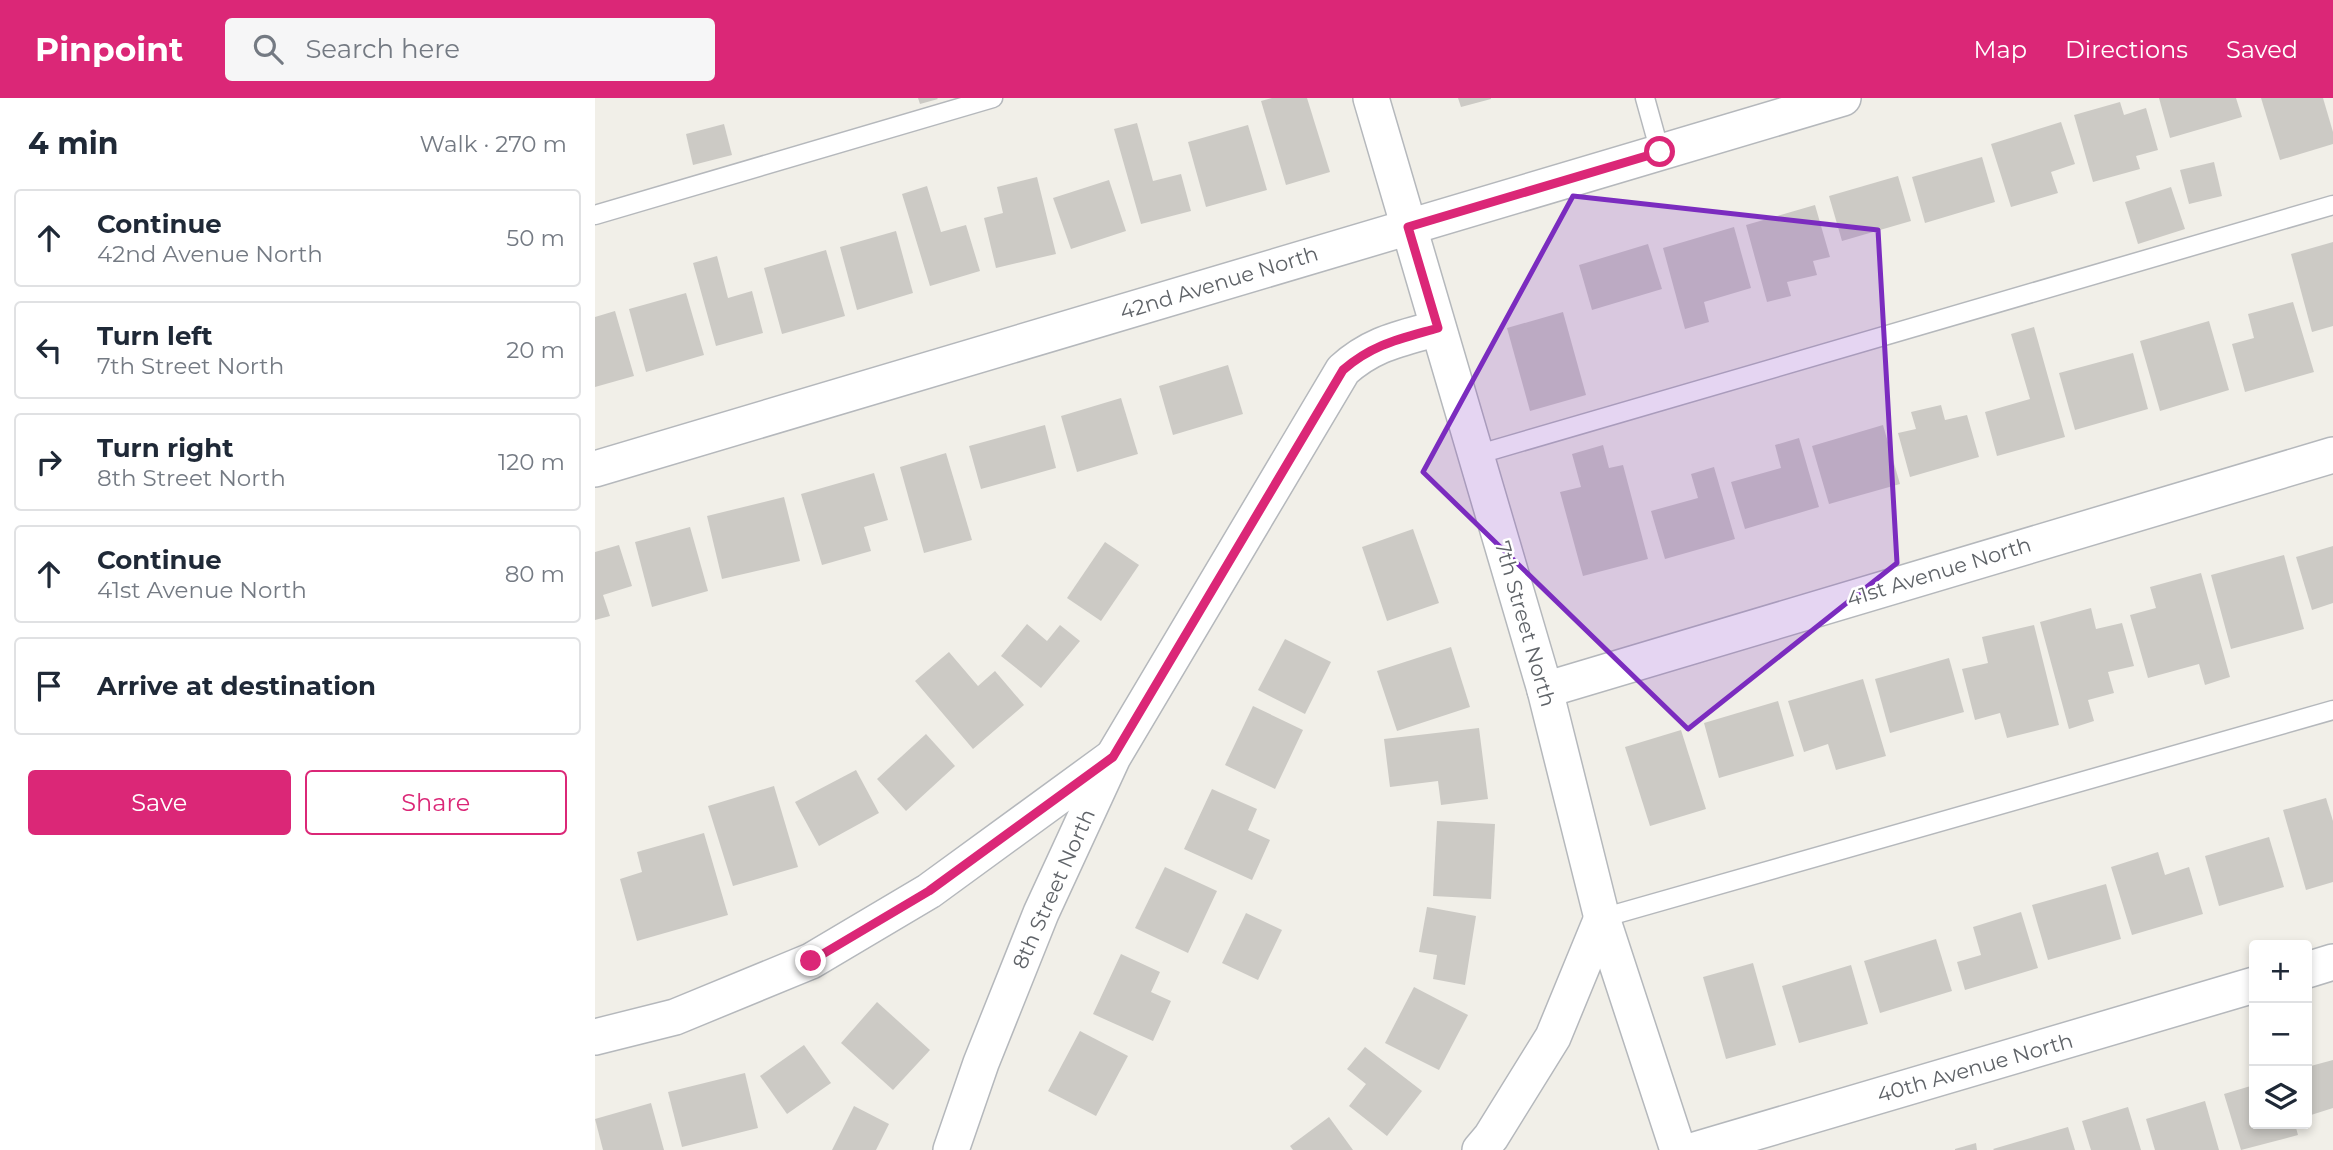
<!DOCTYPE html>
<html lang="en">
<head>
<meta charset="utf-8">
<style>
  body { margin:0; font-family:Montserrat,sans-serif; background:#f6f6f7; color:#1f2937 }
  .controls { position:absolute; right:21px; bottom:21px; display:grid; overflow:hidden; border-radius:7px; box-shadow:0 4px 10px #0003 }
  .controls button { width:63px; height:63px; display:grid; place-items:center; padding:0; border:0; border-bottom:2px solid #e0e1e3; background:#fff; color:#1f2937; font:35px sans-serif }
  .stop { position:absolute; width:21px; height:21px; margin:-16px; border:5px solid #db2777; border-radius:50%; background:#fff }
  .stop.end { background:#db2777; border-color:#fff; box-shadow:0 2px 7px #0008 }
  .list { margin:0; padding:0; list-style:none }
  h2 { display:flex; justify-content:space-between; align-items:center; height:91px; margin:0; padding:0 28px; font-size:30px }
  h2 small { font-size:23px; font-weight:400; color:#747a83 }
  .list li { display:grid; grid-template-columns:46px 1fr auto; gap:21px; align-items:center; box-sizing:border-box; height:98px; margin:0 14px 14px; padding:0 14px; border:2px solid #e0e1e3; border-radius:7px }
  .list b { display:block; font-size:26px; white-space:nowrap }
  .list p { margin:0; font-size:23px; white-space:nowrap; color:#747a83 }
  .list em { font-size:23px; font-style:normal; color:#747a83 }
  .actions { display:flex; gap:14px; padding:21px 28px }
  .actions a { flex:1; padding:16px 0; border:2px solid #db2777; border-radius:7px; text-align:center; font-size:24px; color:#db2777 }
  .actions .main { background:#db2777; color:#fff }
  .icon { flex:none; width:38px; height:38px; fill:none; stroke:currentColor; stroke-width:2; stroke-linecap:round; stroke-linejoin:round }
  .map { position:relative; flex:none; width:1738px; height:1052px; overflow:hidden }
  header { display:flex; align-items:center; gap:42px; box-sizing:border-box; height:98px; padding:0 35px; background:#db2777; color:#fff }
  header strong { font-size:33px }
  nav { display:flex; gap:38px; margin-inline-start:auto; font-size:24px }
  .search { width:490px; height:63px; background:#f6f6f7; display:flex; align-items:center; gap:18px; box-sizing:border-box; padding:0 24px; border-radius:7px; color:#747a83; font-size:26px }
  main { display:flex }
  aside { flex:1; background:#fff }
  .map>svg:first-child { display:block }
</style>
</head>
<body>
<header>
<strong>Pinpoint</strong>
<div class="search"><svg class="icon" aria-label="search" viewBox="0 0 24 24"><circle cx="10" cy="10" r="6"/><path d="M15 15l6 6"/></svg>Search here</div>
<nav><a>Map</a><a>Directions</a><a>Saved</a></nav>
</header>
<main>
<aside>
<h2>4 min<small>Walk · 270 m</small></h2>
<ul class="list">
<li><svg class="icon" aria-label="ahead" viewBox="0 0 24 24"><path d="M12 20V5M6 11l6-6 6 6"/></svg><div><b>Continue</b><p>42nd Avenue North</p></div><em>50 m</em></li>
<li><svg class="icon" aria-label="left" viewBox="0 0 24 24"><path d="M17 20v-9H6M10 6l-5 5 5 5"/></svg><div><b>Turn left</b><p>7th Street North</p></div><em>20 m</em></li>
<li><svg class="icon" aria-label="right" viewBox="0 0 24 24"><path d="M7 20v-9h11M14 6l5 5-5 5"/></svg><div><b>Turn right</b><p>8th Street North</p></div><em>120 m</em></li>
<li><svg class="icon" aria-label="ahead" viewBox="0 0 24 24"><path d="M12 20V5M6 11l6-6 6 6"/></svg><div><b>Continue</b><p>41st Avenue North</p></div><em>80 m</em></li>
<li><svg class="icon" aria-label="arrive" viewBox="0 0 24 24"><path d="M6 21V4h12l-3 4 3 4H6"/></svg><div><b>Arrive at destination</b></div></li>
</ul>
<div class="actions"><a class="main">Save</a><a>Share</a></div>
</aside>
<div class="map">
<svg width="1738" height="1052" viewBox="0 0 1738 1052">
  <rect width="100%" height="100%" fill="#f1efe8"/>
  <!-- building -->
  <g fill="#cccac5">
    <polygon points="323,0 342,0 343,1 325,6"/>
    <polygon points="677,0 712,0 735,74 691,87 666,3"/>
    <polygon points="863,0 896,0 896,1 866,9"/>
    <polygon points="1564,0 1641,0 1647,19 1575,40"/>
    <polygon points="1666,0 1728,0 1738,34 1738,46 1685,62"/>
    <polygon points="1525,4 1529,17 1551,10 1563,52 1541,58 1545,71 1498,84 1479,17"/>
    <polygon points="1466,24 1480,66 1456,74 1463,95 1416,109 1396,46"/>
    <polygon points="542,25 558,83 586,76 596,113 546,126 519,31"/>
    <polygon points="129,26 137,57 98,67 91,36"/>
    <polygon points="653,27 672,92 611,109 593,44"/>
    <polygon points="1387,59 1400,104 1330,125 1317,79"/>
    <polygon points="1619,64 1627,98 1594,106 1585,72"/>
    <polygon points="1303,78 1316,123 1247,143 1234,98"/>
    <polygon points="442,79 461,156 401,170 389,120 408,115 402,89"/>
    <polygon points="514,82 531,133 476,151 458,100"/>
    <polygon points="332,88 346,134 371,127 385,173 335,188 307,96"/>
    <polygon points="1576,89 1590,131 1543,146 1530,104"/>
    <polygon points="1220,107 1235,159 1218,163 1222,177 1192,184 1196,198 1172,204 1151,127"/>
    <polygon points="1139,129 1156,190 1109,204 1114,224 1090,231 1068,150"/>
    <polygon points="301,133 318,195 262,212 245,149"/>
    <polygon points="1738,144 1738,228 1717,234 1696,156"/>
    <polygon points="1053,146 1067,191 997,212 984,167"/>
    <polygon points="231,152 250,218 187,236 169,170"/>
    <polygon points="122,158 133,200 157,193 168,235 121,248 98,165"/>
    <polygon points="91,195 109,257 51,274 34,211"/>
    <polygon points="1698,204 1719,274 1650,294 1637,246 1659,240 1653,216"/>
    <polygon points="20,213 39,278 0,289 0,219"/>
    <polygon points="968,214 991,297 935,313 912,230"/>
    <polygon points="1614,223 1634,292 1565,313 1545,243"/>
    <polygon points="1439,229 1470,339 1402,358 1390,314 1435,301 1416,236"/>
    <polygon points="1538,255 1553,311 1480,332 1464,275"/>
    <polygon points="633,267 648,316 578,337 564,288"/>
    <polygon points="526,300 543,356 482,374 466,318"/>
    <polygon points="1346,307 1350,322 1372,317 1384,359 1315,379 1303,335 1321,331 1316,314"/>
    <polygon points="450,327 461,370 386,391 374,348"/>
    <polygon points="1288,327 1305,386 1234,406 1217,348"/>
    <polygon points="1204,340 1224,409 1150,431 1136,384 1186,370 1180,347"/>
    <polygon points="1008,347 1014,370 1028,367 1053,461 988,478 965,394 986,389 977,356"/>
    <polygon points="351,355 377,442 329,455 305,369"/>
    <polygon points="1119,369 1140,441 1070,461 1056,413 1103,400 1096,376"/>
    <polygon points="279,375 293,422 269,429 276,453 227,467 206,396"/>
    <polygon points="189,399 205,463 127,481 112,418"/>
    <polygon points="95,429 113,493 57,509 40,444"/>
    <polygon points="818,431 844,505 792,523 767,449"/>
    <polygon points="510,444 544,467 506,523 472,500"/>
    <polygon points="24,447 37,488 8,497 15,518 0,522 0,454"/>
    <polygon points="1738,448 1738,505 1717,512 1701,459"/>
    <polygon points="1689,457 1709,531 1636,551 1616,477"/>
    <polygon points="1606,475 1635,579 1610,587 1604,566 1553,580 1535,517 1561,510 1555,489"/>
    <polygon points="1496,510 1501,531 1527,525 1539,568 1513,574 1519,595 1493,602 1499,623 1474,631 1445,524"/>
    <polygon points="432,526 452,543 465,527 485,543 446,590 406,558"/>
    <polygon points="1439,527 1464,627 1412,640 1405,615 1380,622 1367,571 1393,565 1387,539"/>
    <polygon points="690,541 736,564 710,616 663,592"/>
    <polygon points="856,549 875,609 802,633 782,573"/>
    <polygon points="354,554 383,588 400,573 429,607 378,651 320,583"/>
    <polygon points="1354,560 1369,614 1295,635 1280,581"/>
    <polygon points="1268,581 1291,658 1241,672 1233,646 1209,654 1193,603"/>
    <polygon points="1183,603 1199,658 1124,680 1109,625"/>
    <polygon points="658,608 708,632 680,691 630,667"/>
    <polygon points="884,630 893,701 846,707 843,683 795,689 789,641"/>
    <polygon points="1086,632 1111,711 1055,728 1030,649"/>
    <polygon points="331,636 360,668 311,713 282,681"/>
    <polygon points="261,672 284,715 224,748 200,704"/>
    <polygon points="179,688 203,769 138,788 113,708"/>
    <polygon points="617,691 662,711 653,732 675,742 657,782 589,751"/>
    <polygon points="1731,700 1738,723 1738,784 1711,792 1688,712"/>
    <polygon points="842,723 900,726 896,801 838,798"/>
    <polygon points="109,735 133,817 42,843 25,781 47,774 42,754"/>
    <polygon points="1674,739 1689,789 1624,808 1610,758"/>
    <polygon points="1563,754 1570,777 1594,769 1608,816 1537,837 1516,769"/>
    <polygon points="570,769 622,793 593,855 540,830"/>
    <polygon points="1511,786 1526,841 1453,862 1437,807"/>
    <polygon points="832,809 881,818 870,887 838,881 842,857 824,854"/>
    <polygon points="1426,814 1443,870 1370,892 1362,864 1386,857 1378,829"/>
    <polygon points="651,815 687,832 663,882 627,865"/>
    <polygon points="1341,841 1357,893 1285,915 1269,863"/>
    <polygon points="526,856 565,874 556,894 576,903 558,943 498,916"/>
    <polygon points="1158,865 1181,947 1131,961 1108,879"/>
    <polygon points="1256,867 1273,926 1204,945 1187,888"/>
    <polygon points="819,889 873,917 844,972 790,945"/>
    <polygon points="282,904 335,952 298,992 246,945"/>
    <polygon points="485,933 533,958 501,1018 453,993"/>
    <polygon points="209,947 236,985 192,1016 165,978"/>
    <polygon points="770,949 827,993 792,1038 754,1008 771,986 752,971"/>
    <polygon points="1738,962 1738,1010 1716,1017 1712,1000 1712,969"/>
    <polygon points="150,975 163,1030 87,1049 73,994"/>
    <polygon points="1659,987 1659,1026 1700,1026 1703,1037 1646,1052 1629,996"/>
    <polygon points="1610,1003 1624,1052 1560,1052 1551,1021"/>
    <polygon points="56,1005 69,1052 8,1052 0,1021"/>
    <polygon points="259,1008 294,1026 281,1052 237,1052"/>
    <polygon points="1533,1009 1546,1052 1496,1052 1487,1023"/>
    <polygon points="734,1019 758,1052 698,1052 695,1048"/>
    <polygon points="1473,1029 1480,1052 1399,1052 1398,1051"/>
    <polygon points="1381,1045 1382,1052 1360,1052 1360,1051"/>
  </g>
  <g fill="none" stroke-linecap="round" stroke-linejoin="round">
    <defs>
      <g id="lane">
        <polyline points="1050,0 1065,54"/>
        <polyline points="0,117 398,0"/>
        <polyline points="881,357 1738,107"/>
        <polyline points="1007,820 1738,612"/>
      </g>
      <g id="street">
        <polyline points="776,0 950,592 1007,820 1083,1052"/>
        <polyline points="0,371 1248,0"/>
        <polyline points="950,592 1738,357"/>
        <polyline points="1712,872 1738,864"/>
        <polyline points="0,939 80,919 216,863 334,793 515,661"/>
        <path d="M356 1052 386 965 446 815 518 659 748 272C778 245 805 241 843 230"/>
        <polyline points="885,1052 896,1039 958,939 1007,820"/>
        <polyline points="1100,1052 1659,887"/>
      </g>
    </defs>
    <!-- lane casing -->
    <use href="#lane" stroke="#b5b8bc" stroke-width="21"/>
    <!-- street casing -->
    <use href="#street" stroke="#b5b8bc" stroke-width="38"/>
    <!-- lane -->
    <use href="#lane" stroke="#fff" stroke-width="18"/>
    <!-- street -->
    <use href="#street" stroke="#fff" stroke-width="35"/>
  </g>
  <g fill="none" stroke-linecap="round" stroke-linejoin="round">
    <!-- route -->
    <path stroke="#db2777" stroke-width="9" d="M216 863 334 793 518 659 748 272C778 246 805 241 843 230L813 129 1065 54"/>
  </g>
  <!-- marked area -->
  <path fill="#7b2cbf" fill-opacity="0.2" stroke="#7b2cbf" stroke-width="5" stroke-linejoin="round" d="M978 98 1283 132 1302 465 1093 631 828 374Z"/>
  <g text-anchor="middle" stroke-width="5" stroke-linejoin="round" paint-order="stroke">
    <!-- street labels -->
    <g font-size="21" fill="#5f6368" stroke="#fff">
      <text transform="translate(624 185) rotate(-17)" y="7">42nd Avenue North</text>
      <text transform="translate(1344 474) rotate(-17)" y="7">41st Avenue North</text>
      <text transform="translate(930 526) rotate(74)" y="7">7th Street North</text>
      <text transform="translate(459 791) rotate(-66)" y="7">8th Street North</text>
      <text transform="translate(1380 970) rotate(-16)" y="7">40th Avenue North</text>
    </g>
  </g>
</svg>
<div class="controls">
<button>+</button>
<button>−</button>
<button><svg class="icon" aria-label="layers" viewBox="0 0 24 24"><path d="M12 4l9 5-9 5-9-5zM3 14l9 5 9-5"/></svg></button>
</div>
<div class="stop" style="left:1065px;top:54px"></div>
<div class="stop end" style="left:216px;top:863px"></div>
</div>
</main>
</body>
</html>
